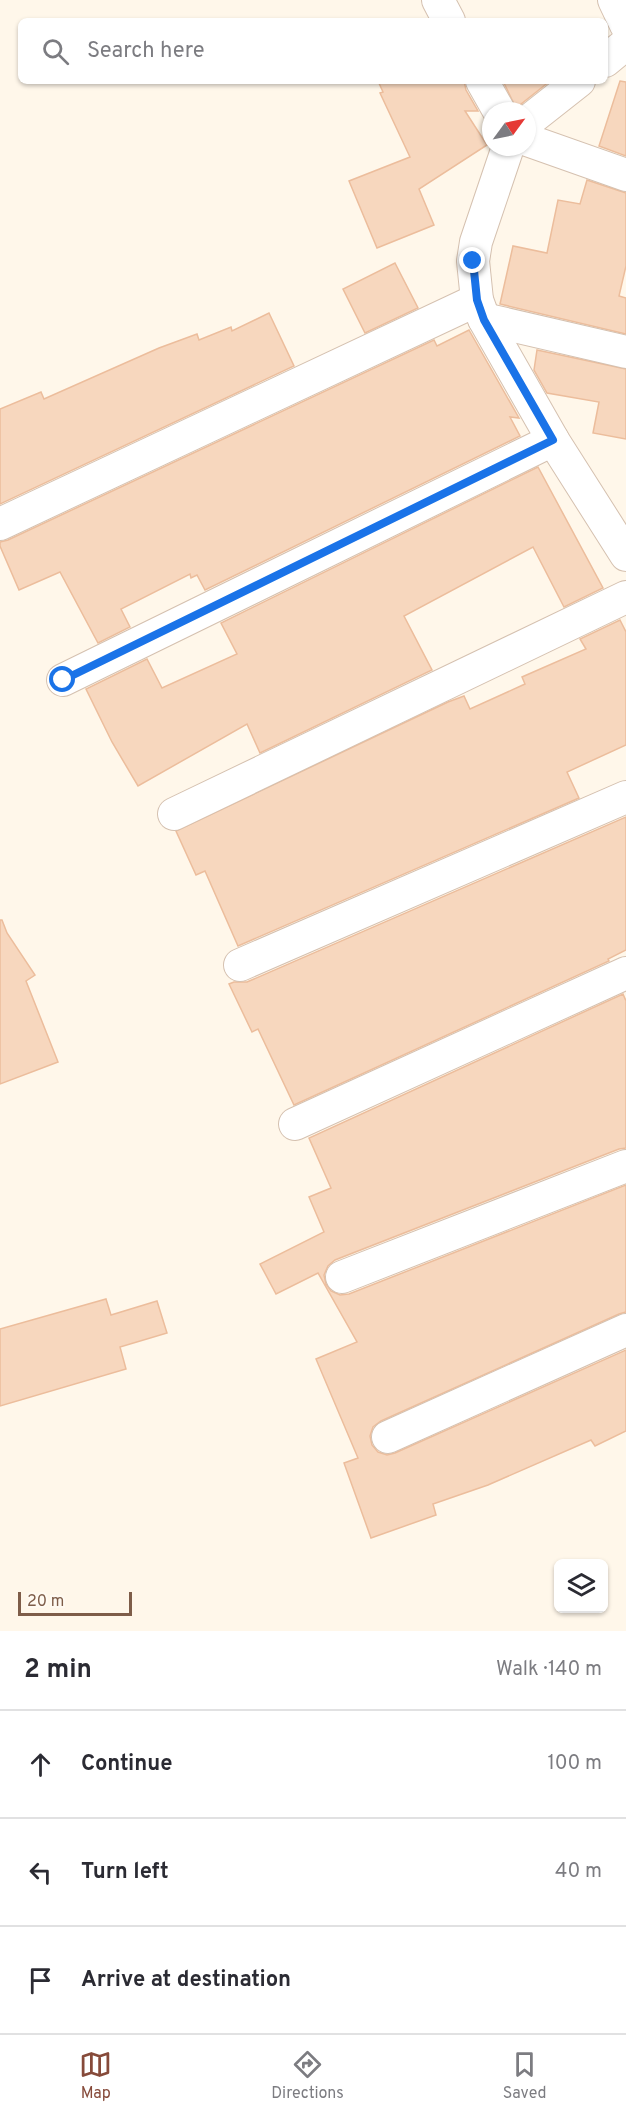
<!DOCTYPE html>
<html lang="en">
<head>
<meta charset="utf-8">
<style>
  body { margin:0; font-family:Overpass,sans-serif; background:#f2f2f3; color:#2b2b33 }
  .controls { position:absolute; right:18px; bottom:18px; display:grid; overflow:hidden; border-radius:9px; box-shadow:0 2px 4px #0004 }
  .controls button { width:54px; height:54px; display:grid; place-items:center; padding:0; border:0; border-bottom:2px solid #e1e1e2; background:#fff; color:#2b2b33; font:30px sans-serif }
  .compass { position:absolute; left:482px; top:102px; width:54px; height:54px; border-radius:50%; background:#fff; box-shadow:0 2px 4px #0004; rotate:57deg }
  .scale { position:absolute; left:18px; bottom:15px; width:114px; box-sizing:border-box; padding-left:6px; border:3px solid #7e5d49; border-top:0; font-size:16px; line-height:21px; white-space:nowrap; color:#7e5d49; -webkit-text-stroke:4px #fffaf2; paint-order:stroke }
  .stop { position:absolute; width:18px; height:18px; margin:-14px; border:4px solid #1a73e8; border-radius:50%; background:#fff }
  .stop.end { background:#1a73e8; border-color:#fff; box-shadow:0 2px 6px #0008 }
  .list { margin:0; padding:0; list-style:none }
  h2 { display:flex; justify-content:space-between; align-items:center; height:78px; margin:0; padding:0 24px; font-size:26px }
  h2 small { font-size:20px; font-weight:400; color:#7c7c81 }
  .list li { display:grid; grid-template-columns:39px 1fr auto; gap:18px; align-items:center; box-sizing:border-box; height:108px; padding:0 24px; border-top:2px solid #e1e1e2 }
  .list b { display:block; font-size:22px; white-space:nowrap }
  .list em { font-size:20px; font-style:normal; color:#7c7c81 }
  .icon { flex:none; width:33px; height:33px; fill:none; stroke:currentColor; stroke-width:2; stroke-linecap:round; stroke-linejoin:round }
  .map { position:relative; flex:none; width:626px; height:1631px; overflow:hidden }
  .search { position:absolute; background:#fff; box-shadow:0 2px 4px #0004; left:18px; right:18px; top:18px; height:66px; display:flex; align-items:center; gap:15px; box-sizing:border-box; padding:0 21px; border-radius:9px; color:#7c7c81; font-size:22px }
  .sheet { height:402px; background:#fff }
  nav { display:flex; justify-content:space-around; align-items:center; box-sizing:border-box; height:84px; border-top:2px solid #e1e1e2; background:#fff; font-size:16px; color:#7c7c81 }
  nav a { display:grid; justify-items:center; gap:3px }
  nav .on { color:#864a3a }
  .map>svg:first-child { display:block }
</style>
</head>
<body>
<div class="map">
<svg width="626" height="1631" viewBox="0 0 626 1631">
  <rect width="100%" height="100%" fill="#fff7ea"/>
  <!-- building -->
  <g fill="#f7d7be" stroke="#ecbd9c" stroke-width="1.5">
    <polygon points="378,81 464,81 466,90 478,111 465,111 487,145 419,189 434,225 377,248 349,181 410,157 380,93 383,92"/>
    <polygon points="503,81 550,81 516,108"/>
    <polygon points="620,81 626,82 626,156 599,146"/>
    <polygon points="587,180 626,193 626,266 619,296 626,298 626,334 500,304 513,246 547,253 558,200 580,204"/>
    <polygon points="395,263 418,308 365,333 343,289"/>
    <polygon points="269,313 294,366 0,504 0,409 41,392 44,399 159,348 197,334 199,340 231,327 232,331"/>
    <polygon points="469,330 519,418 510,417 520,436 205,590 197,575 191,578 190,574 121,609 130,627 98,643 60,572 19,590 0,546 0,542 8,540 434,340 437,346"/>
    <polygon points="537,350 626,369 626,439 593,433 599,402 547,393 534,370"/>
    <polygon points="538,467 603,588 564,607 533,547 404,616 432,670 260,753 247,724 138,786 112,742 86,689 147,659 162,688 237,654 221,623"/>
    <polygon points="620,620 626,632 626,745 567,772 579,798 238,946 205,871 196,875 176,831 448,702 464,696 470,709 525,684 522,677 586,649 580,639"/>
    <polygon points="626,817 626,950 608,959 609,961 294,1105 258,1029 252,1032 229,984 234,982 247,982"/>
    <polygon points="0,920 2,920 7,933 35,975 26,981 58,1062 0,1084"/>
    <polygon points="623,994 626,1001 626,1148 619,1149 335,1260 328,1266 324,1275 326,1284 331,1291 340,1295 349,1294 626,1185 626,1312 619,1314 381,1421 373,1427 370,1436 372,1445 378,1452 387,1455 395,1453 626,1350 626,1431 595,1446 591,1440 488,1485 433,1504 436,1515 371,1538 344,1463 358,1458 316,1359 357,1342 318,1273 276,1294 260,1264 324,1232 309,1197 331,1188 309,1138"/>
    <polygon points="106,1299 111,1315 157,1301 167,1333 120,1347 126,1369 0,1406 0,1329"/>
  </g>
  <g fill="none" stroke-linecap="round" stroke-linejoin="round">
    <defs>
      <g id="minor">
        <polyline points="438,0 449,21"/>
        <polyline points="614,0 626,25"/>
        <polyline points="605,61 626,44"/>
        <polyline points="482,81 499,111"/>
        <polyline points="527,122 579,81"/>
        <polyline points="527,140 626,175"/>
        <polyline points="508,147 476,242 473,261 477,300 484,319 553,440 626,555"/>
        <polyline points="484,319 626,352"/>
        <polyline points="0,524 477,300"/>
        <polyline points="63,680 553,440"/>
        <polyline points="174,814 626,597"/>
        <polyline points="240,965 626,797"/>
        <polyline points="295,1124 626,973"/>
        <polyline points="342,1277 626,1166"/>
        <polyline points="388,1437 626,1330"/>
      </g>
    </defs>
    <!-- minor casing -->
    <use href="#minor" stroke="#d5c1b0" stroke-width="34"/>
    <!-- minor -->
    <use href="#minor" stroke="#fff" stroke-width="32"/>
  </g>
  <g fill="none" stroke-linecap="round" stroke-linejoin="round">
    <!-- route -->
    <polyline stroke="#1a73e8" stroke-width="8" points="63,680 553,440 484,320 477,300 473,261"/>
  </g>
</svg>
<div class="controls">
<button><svg class="icon" aria-label="layers" viewBox="0 0 24 24"><path d="M12 4l9 5-9 5-9-5zM3 14l9 5 9-5"/></svg></button>
</div>
<svg class="compass" viewBox="-18 -18 36 36"><path d="M0-13l5 13h-10z" fill="#e53935"/><path d="M0 13l5-13h-10z" fill="#7c7c81"/></svg>
<div class="scale">20 m</div>
<div class="stop" style="left:63px;top:680px"></div>
<div class="stop end" style="left:473px;top:261px"></div>
<div class="search"><svg class="icon" aria-label="search" viewBox="0 0 24 24"><circle cx="10" cy="10" r="6"/><path d="M15 15l6 6"/></svg>Search here</div>
</div>
<section class="sheet">
<h2>2 min<small>Walk · 140 m</small></h2>
<ul class="list">
<li><svg class="icon" aria-label="ahead" viewBox="0 0 24 24"><path d="M12 20V5M6 11l6-6 6 6"/></svg><div><b>Continue</b></div><em>100 m</em></li>
<li><svg class="icon" aria-label="left" viewBox="0 0 24 24"><path d="M17 20v-9H6M10 6l-5 5 5 5"/></svg><div><b>Turn left</b></div><em>40 m</em></li>
<li><svg class="icon" aria-label="arrive" viewBox="0 0 24 24"><path d="M6 21V4h12l-3 4 3 4H6"/></svg><div><b>Arrive at destination</b></div></li>
</ul>
</section>
<nav>
<a class="on"><svg class="icon" aria-label="map" viewBox="0 0 24 24"><path d="M3 6l6-2 6 2 6-2v14l-6 2-6-2-6 2zM9 4v14M15 6v14"/></svg>Map</a>
<a><svg class="icon" aria-label="directions" viewBox="0 0 24 24"><path d="M12 3l9 9-9 9-9-9zM9 14v-3h6M13 9l2 2-2 2"/></svg>Directions</a>
<a><svg class="icon" aria-label="saved" viewBox="0 0 24 24"><path d="M7 4h10v16l-5-4-5 4z"/></svg>Saved</a>
</nav>
</body>
</html>
